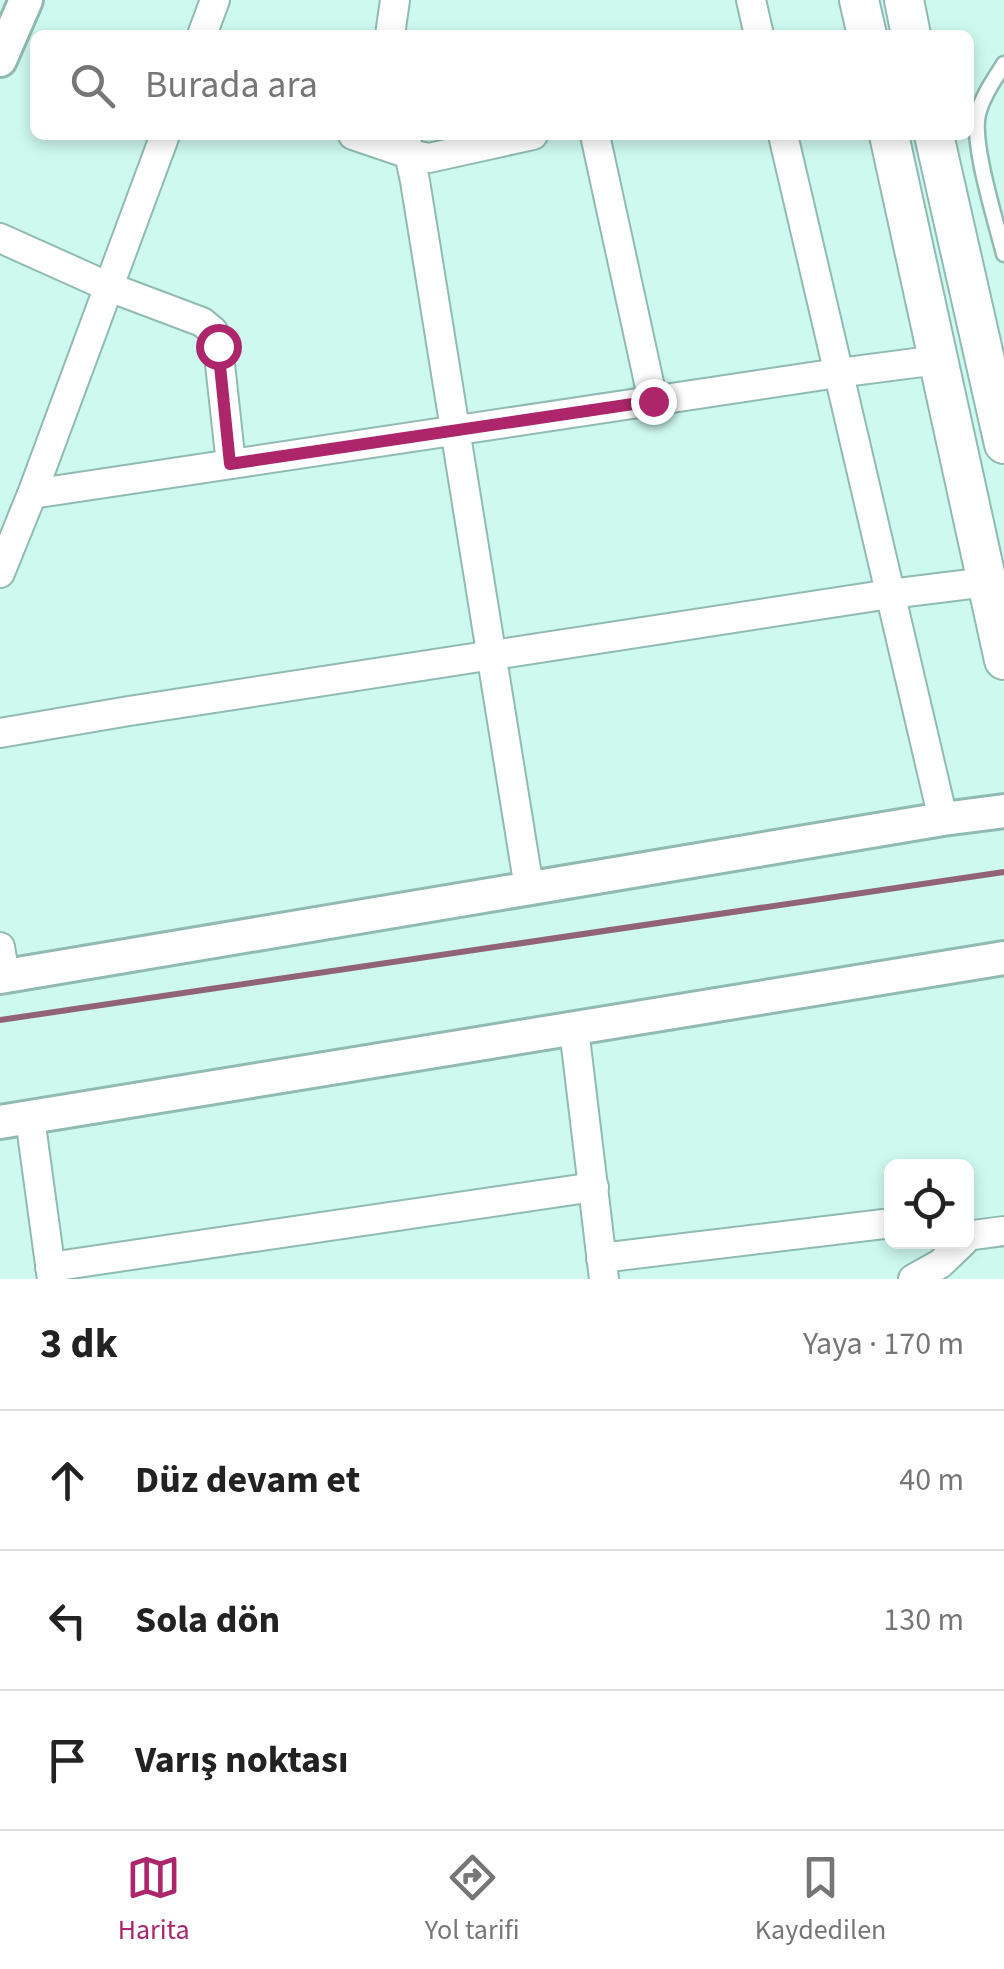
<!DOCTYPE html>
<html lang="tr">
<head>
<meta charset="utf-8">
<style>
  body { margin:0; font-family:"Source Sans 3",sans-serif; background:#f2f2f2; color:#222 }
  .controls { position:absolute; right:30px; bottom:30px; display:grid; overflow:hidden; border-radius:15px; box-shadow:0 5px 15px #0003 }
  .controls button { width:90px; height:90px; display:grid; place-items:center; padding:0; border:0; border-bottom:2px solid #e0e0e0; background:#fff; color:#222; font:50px sans-serif }
  .stop { position:absolute; width:30px; height:30px; margin:-22px; border:8px solid #ad266b; border-radius:50%; background:#fff }
  .stop.end { background:#ad266b; border-color:#fff; box-shadow:0 2px 10px #0008 }
  .list { margin:0; padding:0; list-style:none }
  h2 { display:flex; justify-content:space-between; align-items:center; height:130px; margin:0; padding:0 40px; font-size:42px }
  h2 small { font-size:32px; font-weight:400; color:#767676 }
  .list li { display:grid; grid-template-columns:65px 1fr auto; gap:30px; align-items:center; box-sizing:border-box; height:140px; padding:0 40px; border-top:2px solid #e0e0e0 }
  .list b { display:block; font-size:38px; white-space:nowrap }
  .list em { font-size:32px; font-style:normal; color:#767676 }
  .icon { flex:none; width:55px; height:55px; fill:none; stroke:currentColor; stroke-width:2; stroke-linecap:round; stroke-linejoin:round }
  .map { position:relative; flex:none; width:1004px; height:1279px; overflow:hidden }
  .search { position:absolute; background:#fff; box-shadow:0 5px 15px #0003; left:30px; right:30px; top:30px; height:110px; display:flex; align-items:center; gap:25px; box-sizing:border-box; padding:0 35px; border-radius:15px; color:#767676; font-size:38px }
  .sheet { height:550px; background:#fff }
  nav { display:flex; justify-content:space-around; align-items:center; box-sizing:border-box; height:140px; border-top:2px solid #e0e0e0; background:#fff; font-size:28px; color:#767676 }
  nav a { display:grid; justify-items:center; gap:5px }
  nav .on { color:#ad266b }
  .map>svg:first-child { display:block }
</style>
</head>
<body>
<div class="map">
<svg width="1004" height="1279" viewBox="0 0 1004 1279">
  <rect width="100%" height="100%" fill="#cdf9ef"/>
  <g fill="none" stroke-linecap="round" stroke-linejoin="round">
    <!-- stream -->
    <polyline stroke="#926276" stroke-width="6" points="0,1020 1004,872"/>
    <defs>
      <path id="service" d="M1004 64C994 80 983 95 978 114 971 143 996 221 1004 254"/>
      <g id="minor">
        <polyline points="751,0 759,35"/>
        <polyline points="202,35 215,0"/>
        <polyline points="390,35 395,0"/>
        <polyline points="353,135 409,154 429,158 533,135"/>
        <polyline points="405,135 415,181 529,888"/>
        <polyline points="595,135 653,401"/>
        <polyline points="783,135 943,819"/>
        <polyline points="0,238 109,287 202,322 213,331 218,346 231,464"/>
        <polyline points="32,494 838,373 938,360"/>
        <polyline points="0,573 32,494 165,135"/>
        <polyline points="0,733 129,711 890,594 987,582"/>
        <polyline points="0,947 5,976"/>
        <polyline points="574,1029 604,1279"/>
        <polyline points="30,1118 52,1279"/>
        <polyline points="966,1236 1004,1231"/>
        <polyline points="601,1258 892,1223"/>
        <polyline points="50,1267 594,1187"/>
        <polyline points="913,1279 940,1264 963,1242"/>
      </g>
      <g id="tertiary">
        <polyline points="0,60 26,0"/>
        <polyline points="0,977 943,819 1004,811"/>
        <polyline points="0,1122 1004,958"/>
      </g>
      <g id="secondary">
        <polyline points="859,0 867,35"/>
        <polyline points="904,0 911,35"/>
        <polyline points="889,135 1004,660"/>
        <polyline points="934,135 1004,444"/>
      </g>
    </defs>
    <!-- service casing -->
    <use href="#service" stroke="#90bab2" stroke-width="19"/>
    <!-- minor casing -->
    <use href="#minor" stroke="#90bab2" stroke-width="32"/>
    <!-- tertiary casing -->
    <use href="#tertiary" stroke="#90bab2" stroke-width="38"/>
    <!-- secondary casing -->
    <use href="#secondary" stroke="#90bab2" stroke-width="42"/>
    <!-- service -->
    <use href="#service" stroke="#fff" stroke-width="14"/>
    <!-- minor -->
    <use href="#minor" stroke="#fff" stroke-width="28"/>
    <!-- tertiary -->
    <use href="#tertiary" stroke="#fff" stroke-width="32"/>
    <!-- secondary -->
    <use href="#secondary" stroke="#fff" stroke-width="38"/>
  </g>
  <g fill="none" stroke-linecap="round" stroke-linejoin="round">
    <!-- route -->
    <polyline stroke="#ad266b" stroke-width="12" points="218,346 230,464 653,401"/>
  </g>
</svg>
<div class="controls">
<button><svg class="icon" aria-label="locate" viewBox="0 0 24 24"><circle cx="12" cy="12" r="6"/><path d="M12 2v4M12 18v4M2 12h4M18 12h4"/></svg></button>
</div>
<div class="stop" style="left:218px;top:346px"></div>
<div class="stop end" style="left:653px;top:401px"></div>
<div class="search"><svg class="icon" aria-label="search" viewBox="0 0 24 24"><circle cx="10" cy="10" r="6"/><path d="M15 15l6 6"/></svg>Burada ara</div>
</div>
<section class="sheet">
<h2>3 dk<small>Yaya · 170 m</small></h2>
<ul class="list">
<li><svg class="icon" aria-label="ahead" viewBox="0 0 24 24"><path d="M12 20V5M6 11l6-6 6 6"/></svg><div><b>Düz devam et</b></div><em>40 m</em></li>
<li><svg class="icon" aria-label="left" viewBox="0 0 24 24"><path d="M17 20v-9H6M10 6l-5 5 5 5"/></svg><div><b>Sola dön</b></div><em>130 m</em></li>
<li><svg class="icon" aria-label="arrive" viewBox="0 0 24 24"><path d="M6 21V4h12l-3 4 3 4H6"/></svg><div><b>Varış noktası</b></div></li>
</ul>
</section>
<nav>
<a class="on"><svg class="icon" aria-label="map" viewBox="0 0 24 24"><path d="M3 6l6-2 6 2 6-2v14l-6 2-6-2-6 2zM9 4v14M15 6v14"/></svg>Harita</a>
<a><svg class="icon" aria-label="directions" viewBox="0 0 24 24"><path d="M12 3l9 9-9 9-9-9zM9 14v-3h6M13 9l2 2-2 2"/></svg>Yol tarifi</a>
<a><svg class="icon" aria-label="saved" viewBox="0 0 24 24"><path d="M7 4h10v16l-5-4-5 4z"/></svg>Kaydedilen</a>
</nav>
</body>
</html>
